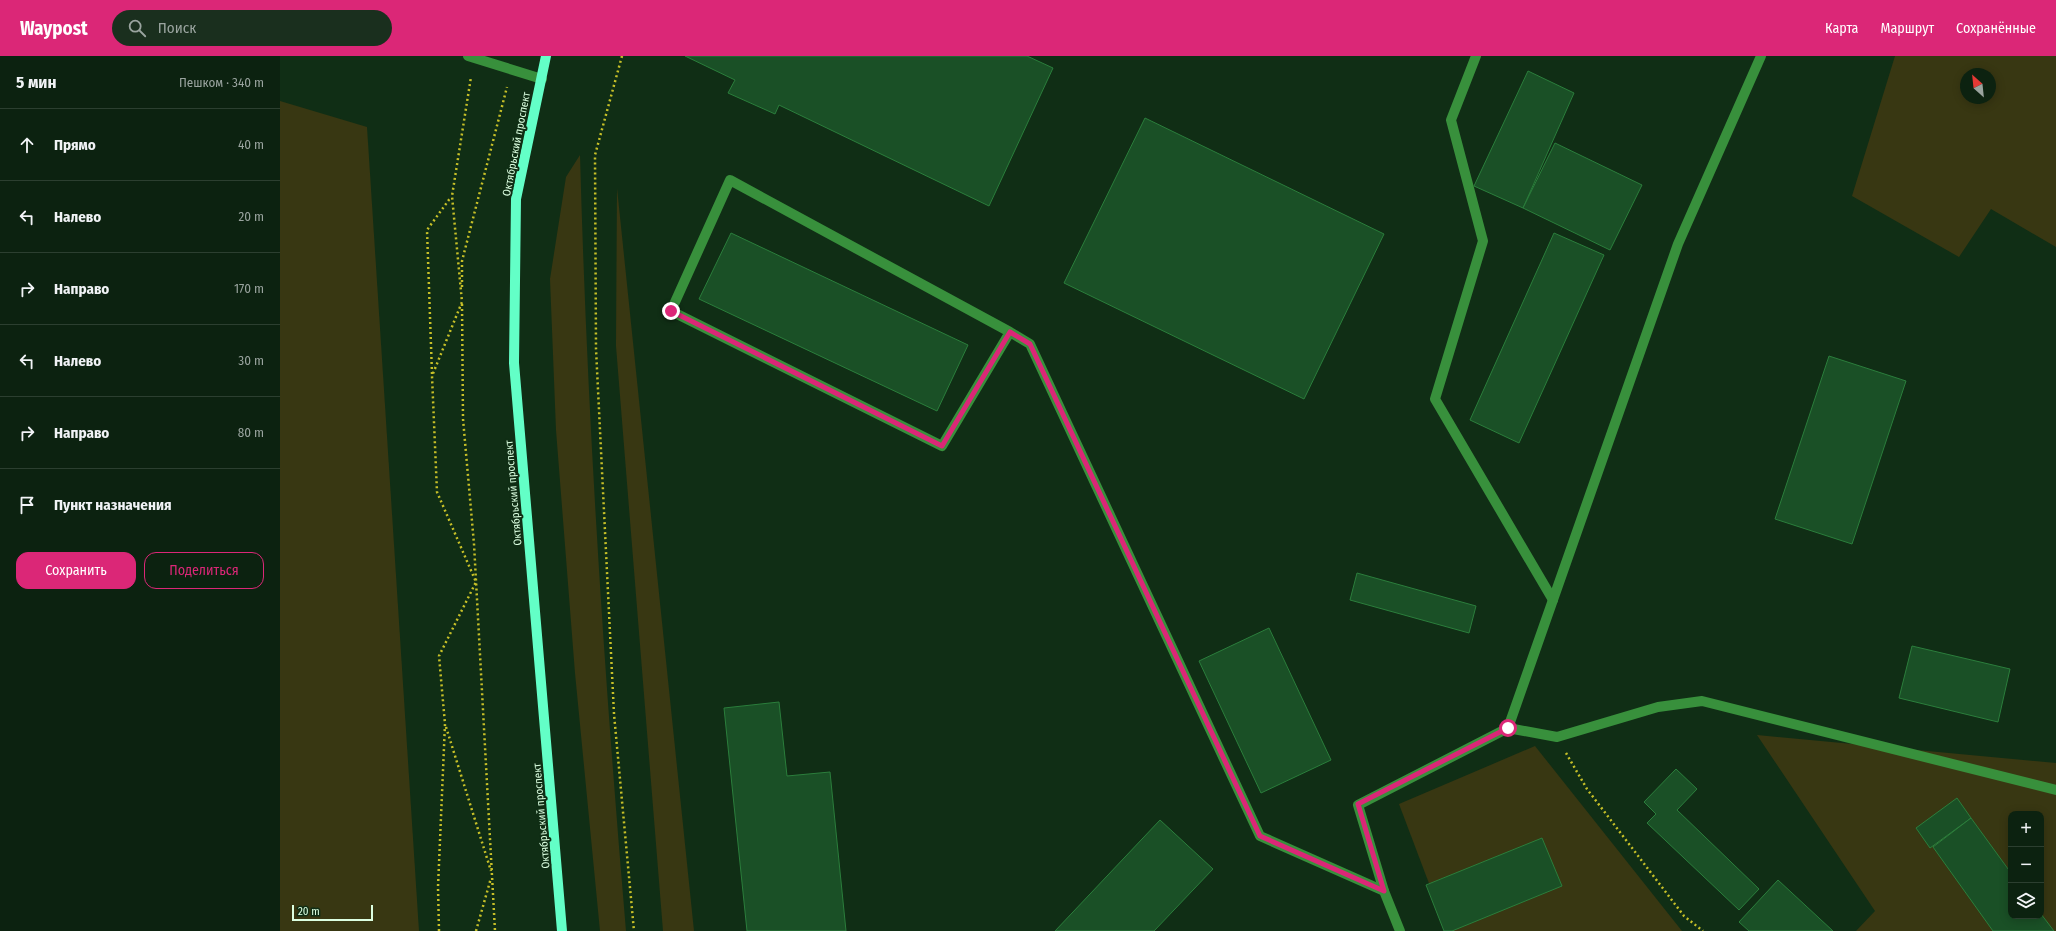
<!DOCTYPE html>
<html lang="ru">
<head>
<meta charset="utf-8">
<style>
  body { margin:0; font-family:"Fira Sans Condensed",sans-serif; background:#1a2f1e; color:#f1f3f6 }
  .controls { position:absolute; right:12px; bottom:12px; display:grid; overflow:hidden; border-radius:8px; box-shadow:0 2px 10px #0003 }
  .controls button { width:36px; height:36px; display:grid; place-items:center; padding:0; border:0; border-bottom:1px solid #2c3f30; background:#0c2210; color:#f1f3f6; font:20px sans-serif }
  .compass { position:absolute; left:1680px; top:12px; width:36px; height:36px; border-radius:50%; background:#0c2210; box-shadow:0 2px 10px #0003; rotate:333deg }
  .scale { position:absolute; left:12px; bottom:10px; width:81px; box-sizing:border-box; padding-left:4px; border:2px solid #dcffe1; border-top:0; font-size:11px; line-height:14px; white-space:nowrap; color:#dcffe1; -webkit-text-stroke:3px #102e15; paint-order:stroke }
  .stop { position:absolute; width:12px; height:12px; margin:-9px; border:3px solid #db2777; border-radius:50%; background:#fff }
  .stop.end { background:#db2777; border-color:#fff; box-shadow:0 1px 4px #0008 }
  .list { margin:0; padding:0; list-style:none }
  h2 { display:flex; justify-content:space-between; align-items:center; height:52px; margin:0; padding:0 16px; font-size:17px }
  h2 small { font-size:13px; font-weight:400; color:#9aa49f }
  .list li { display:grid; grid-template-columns:26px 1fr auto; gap:12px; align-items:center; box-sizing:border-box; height:72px; padding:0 16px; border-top:1px solid #2c3f30 }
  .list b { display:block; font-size:15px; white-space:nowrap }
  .list em { font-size:13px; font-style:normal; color:#9aa49f }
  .actions { display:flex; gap:8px; padding:12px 16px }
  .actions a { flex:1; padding:9px 0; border:1px solid #db2777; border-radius:12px; text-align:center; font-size:14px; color:#db2777 }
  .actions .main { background:#db2777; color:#fff }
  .icon { flex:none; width:22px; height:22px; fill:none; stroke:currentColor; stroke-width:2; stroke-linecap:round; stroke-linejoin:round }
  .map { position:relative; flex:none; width:1776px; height:875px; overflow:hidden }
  header { display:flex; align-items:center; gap:24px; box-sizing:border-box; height:56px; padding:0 20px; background:#db2777; color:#fff }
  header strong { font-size:19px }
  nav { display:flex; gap:22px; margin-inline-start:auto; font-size:14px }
  .search { width:280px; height:36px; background:#1a2f1e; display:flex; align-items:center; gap:10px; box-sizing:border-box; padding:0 14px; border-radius:22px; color:#9aa49f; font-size:15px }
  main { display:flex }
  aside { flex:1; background:#0c2210 }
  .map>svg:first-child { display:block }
</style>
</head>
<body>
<header>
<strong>Waypost</strong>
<div class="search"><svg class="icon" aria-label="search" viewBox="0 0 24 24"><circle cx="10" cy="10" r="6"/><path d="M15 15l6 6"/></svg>Поиск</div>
<nav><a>Карта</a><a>Маршрут</a><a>Сохранённые</a></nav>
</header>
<main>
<aside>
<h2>5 мин<small>Пешком · 340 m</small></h2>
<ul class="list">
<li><svg class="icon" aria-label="ahead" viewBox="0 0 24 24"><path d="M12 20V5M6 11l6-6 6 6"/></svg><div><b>Прямо</b></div><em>40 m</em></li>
<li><svg class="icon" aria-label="left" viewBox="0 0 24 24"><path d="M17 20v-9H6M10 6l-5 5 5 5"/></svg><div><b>Налево</b></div><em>20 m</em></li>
<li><svg class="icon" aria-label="right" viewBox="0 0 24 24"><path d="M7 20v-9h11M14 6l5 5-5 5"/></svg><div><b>Направо</b></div><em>170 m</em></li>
<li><svg class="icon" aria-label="left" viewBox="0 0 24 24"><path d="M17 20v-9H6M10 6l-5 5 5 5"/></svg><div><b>Налево</b></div><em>30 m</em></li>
<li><svg class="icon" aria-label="right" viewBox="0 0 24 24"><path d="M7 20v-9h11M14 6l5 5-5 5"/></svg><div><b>Направо</b></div><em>80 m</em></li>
<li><svg class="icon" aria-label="arrive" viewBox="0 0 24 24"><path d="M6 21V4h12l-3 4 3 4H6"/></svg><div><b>Пункт назначения</b></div></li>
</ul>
<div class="actions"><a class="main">Сохранить</a><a>Поделиться</a></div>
</aside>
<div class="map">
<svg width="1776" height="875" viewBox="0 0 1776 875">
  <rect width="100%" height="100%" fill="#102e15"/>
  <!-- green -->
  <g fill="#383712" fill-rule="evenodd">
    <path d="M1615 0H1776V191L1711 153 1679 201 1572 140ZM1686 18H1710V42H1686Z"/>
    <polygon points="0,45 87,71 139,875 0,875"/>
    <path d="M300 99C307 358 324 617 346 875H320L295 617 276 374 270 223 286 121Z"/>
    <polygon points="337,132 414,875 383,875 336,290"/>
    <path d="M1477 679 1776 707V875H1576L1595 855ZM1731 758H1761V860H1731Z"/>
    <polygon points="1255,690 1402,875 1167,875 1119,748"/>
  </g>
  <!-- building -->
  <g fill="#1a5026" stroke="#2b7e3c">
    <polygon points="405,0 747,0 773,12 709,150 499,49 495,58 448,37 455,24"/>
    <polygon points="1248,15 1294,37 1243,152 1194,130"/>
    <polygon points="865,62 1104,178 1024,343 784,227"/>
    <polygon points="1275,87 1362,129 1330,194 1243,152"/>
    <polygon points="451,177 688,289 657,355 419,243"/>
    <polygon points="1274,177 1324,199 1239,387 1190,364"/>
    <polygon points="1549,300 1626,325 1572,488 1495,463"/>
    <polygon points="1077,517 1196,550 1189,577 1070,544"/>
    <polygon points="989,572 1051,704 981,737 919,605"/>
    <polygon points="1632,590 1730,613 1718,666 1619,642"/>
    <polygon points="499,646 507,720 550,716 566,875 467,875 444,652"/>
    <polygon points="1396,713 1417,733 1397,754 1479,833 1459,854 1367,767 1376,758 1364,746"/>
    <polygon points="1677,742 1691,762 1650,792 1636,772"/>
    <polygon points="1691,762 1731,817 1731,860 1761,860 1761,858 1774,875 1713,875 1653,791"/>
    <polygon points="880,764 933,813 874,875 775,875"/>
    <polygon points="1262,782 1282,830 1172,875 1164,875 1146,829"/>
    <polygon points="1498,824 1553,875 1469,875 1459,866"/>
  </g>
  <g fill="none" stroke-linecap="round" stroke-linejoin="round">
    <!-- path -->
    <g stroke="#c7c028" stroke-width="2.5" stroke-dasharray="2 3" stroke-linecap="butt">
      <polyline points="342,0 315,99 316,293 334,658 354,875"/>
      <polyline points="182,231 182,205 227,31"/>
      <polyline points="182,248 183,363 194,488 215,875"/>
      <polyline points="152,318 147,174 171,141"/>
      <polyline points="166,671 211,815"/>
      <polyline points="1286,697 1307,733 1404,860 1423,875"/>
      <polyline points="159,875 158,831 165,668 159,600 196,526 157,436 152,320 182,246 172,140 191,21"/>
      <polyline points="196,875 211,822"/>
    </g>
    <!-- minor -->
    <g stroke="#38903c" stroke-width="10">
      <polyline points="188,0 262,23"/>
      <polyline points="1196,0 1171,64 1203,185 1155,343 1273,544"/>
      <polyline points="730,276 662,390 391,255 450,124 730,276 750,288 980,780 1104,835 1120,875"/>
      <polyline points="1228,672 1277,681 1378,651 1422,645 1776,734"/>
      <polyline points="1104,835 1078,749 1228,672 1398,188 1481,0"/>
    </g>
    <!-- major -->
    <polyline stroke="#63ffc7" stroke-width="10" points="266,0 236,143 234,307 282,875"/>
  </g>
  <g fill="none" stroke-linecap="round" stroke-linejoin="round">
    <!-- route -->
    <polyline stroke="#db2777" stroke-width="5" points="391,255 662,390 730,276 750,288 980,780 1104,835 1078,748 1228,672"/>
  </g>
  <g text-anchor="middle" stroke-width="4" stroke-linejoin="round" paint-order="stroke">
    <!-- street labels -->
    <g font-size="11" fill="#dcffe1" stroke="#102e15">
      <text transform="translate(236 88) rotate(-79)" y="4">Октябрьский проспект</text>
      <text transform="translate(233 437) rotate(-95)" y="4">Октябрьский проспект</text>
      <text transform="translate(261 760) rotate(-95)" y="4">Октябрьский проспект</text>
    </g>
  </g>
</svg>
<div class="controls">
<button>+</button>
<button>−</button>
<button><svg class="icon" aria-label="layers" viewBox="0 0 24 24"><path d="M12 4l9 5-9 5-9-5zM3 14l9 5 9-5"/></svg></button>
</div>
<svg class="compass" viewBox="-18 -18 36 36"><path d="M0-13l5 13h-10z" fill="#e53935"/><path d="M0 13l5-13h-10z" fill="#9aa49f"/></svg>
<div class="scale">20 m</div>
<div class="stop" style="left:1228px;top:672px"></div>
<div class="stop end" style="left:391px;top:255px"></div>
</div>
</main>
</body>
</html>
